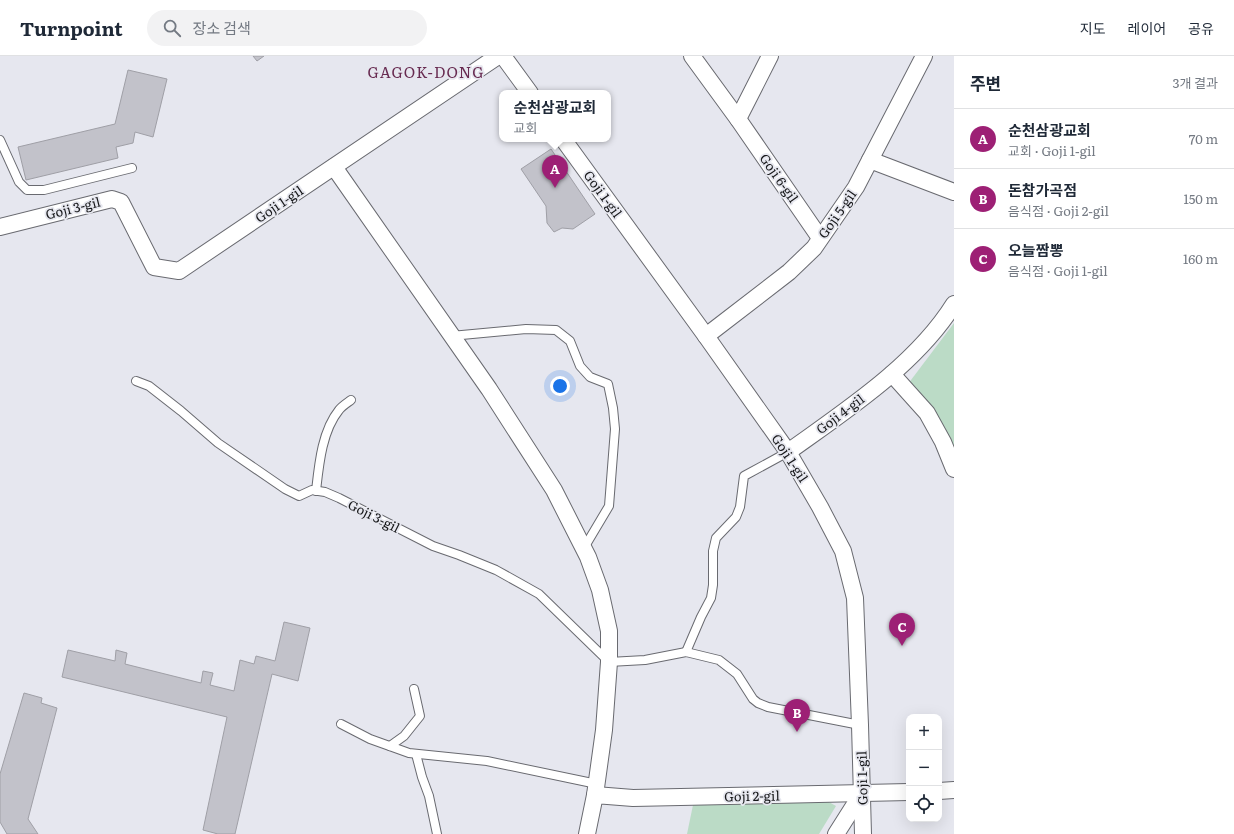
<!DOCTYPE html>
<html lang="ko">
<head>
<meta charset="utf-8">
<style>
  body { margin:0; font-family:Literata,"Noto Sans KR",serif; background:#f2f2f3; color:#1f2937 }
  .controls { position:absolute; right:12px; bottom:12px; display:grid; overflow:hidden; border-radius:8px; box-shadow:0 4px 16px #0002 }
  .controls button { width:36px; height:36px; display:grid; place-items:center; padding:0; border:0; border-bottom:1px solid #e0e1e3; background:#fff; color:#1f2937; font:20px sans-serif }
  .you { position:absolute; left:560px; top:330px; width:14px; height:14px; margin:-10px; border:3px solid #fff; border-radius:50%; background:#1a73e8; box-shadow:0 0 0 6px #1a73e833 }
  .badge { display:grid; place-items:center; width:26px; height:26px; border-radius:50%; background:#9d2075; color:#fff; font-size:13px; font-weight:700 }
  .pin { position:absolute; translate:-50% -33px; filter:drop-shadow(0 1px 2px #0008) }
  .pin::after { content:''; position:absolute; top:21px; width:14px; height:12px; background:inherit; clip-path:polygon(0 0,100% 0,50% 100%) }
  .popup { position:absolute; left:499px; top:34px; width:112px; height:52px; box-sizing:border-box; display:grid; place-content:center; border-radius:8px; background:#fff; filter:drop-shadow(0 1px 3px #0005); font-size:13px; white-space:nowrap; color:#747a83 }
  .popup b { font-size:15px; color:#1f2937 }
  .popup::after { content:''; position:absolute; left:50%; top:100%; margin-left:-8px; border:8px solid transparent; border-top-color:#fff }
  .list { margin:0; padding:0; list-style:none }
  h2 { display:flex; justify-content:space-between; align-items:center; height:52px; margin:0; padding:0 16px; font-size:17px }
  h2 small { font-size:13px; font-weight:400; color:#747a83 }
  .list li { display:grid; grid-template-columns:26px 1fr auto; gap:12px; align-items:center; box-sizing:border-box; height:60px; padding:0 16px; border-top:1px solid #e0e1e3 }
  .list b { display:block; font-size:15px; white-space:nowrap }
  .list p { margin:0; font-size:13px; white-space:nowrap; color:#747a83 }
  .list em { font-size:13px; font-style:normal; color:#747a83 }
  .icon { flex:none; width:22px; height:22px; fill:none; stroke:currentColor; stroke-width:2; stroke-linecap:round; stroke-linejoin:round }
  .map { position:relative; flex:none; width:954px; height:778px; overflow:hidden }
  header { display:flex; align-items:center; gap:24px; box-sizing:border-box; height:56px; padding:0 20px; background:#fff; border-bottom:1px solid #e0e1e3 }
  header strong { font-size:19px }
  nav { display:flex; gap:22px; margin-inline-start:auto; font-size:14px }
  .search { width:280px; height:36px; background:#f2f2f3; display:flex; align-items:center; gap:10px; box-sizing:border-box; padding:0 14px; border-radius:22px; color:#747a83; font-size:15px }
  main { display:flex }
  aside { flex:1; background:#fff }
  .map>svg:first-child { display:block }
</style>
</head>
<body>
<header>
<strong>Turnpoint</strong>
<div class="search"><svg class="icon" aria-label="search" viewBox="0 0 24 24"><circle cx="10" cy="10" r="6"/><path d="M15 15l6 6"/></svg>장소 검색</div>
<nav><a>지도</a><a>레이어</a><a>공유</a></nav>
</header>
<main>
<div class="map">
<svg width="954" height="778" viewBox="0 0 954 778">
  <rect width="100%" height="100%" fill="#e6e7ef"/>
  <!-- green -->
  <g fill="#bbdbc6">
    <polygon points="954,267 954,400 908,328"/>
    <polygon points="827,745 836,750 819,778 687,778 693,749"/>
  </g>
  <!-- building -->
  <g fill="#c2c2ca" stroke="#9f9fa6">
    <polygon points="253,0 264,0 257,5"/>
    <polygon points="128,14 167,23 153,81 135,76 133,87 116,91 118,102 26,124 18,91 115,68"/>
    <polygon points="551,93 595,158 573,173 562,172 554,176 547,167 546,150 521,113"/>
    <polygon points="284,566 310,572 298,625 272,618 235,778 218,778 203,774 227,661 62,621 68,594 115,605 116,594 127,597 125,608 201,627 203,615 213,617 210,629 234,635 240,604 254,608 256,600 275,605"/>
    <polygon points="24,637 42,642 41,647 57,652 28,763 38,778 7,778 0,766 0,718"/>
  </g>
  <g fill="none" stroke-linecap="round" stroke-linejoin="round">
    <defs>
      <g id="lane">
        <polyline points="0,84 19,126 27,134 44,134 132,112"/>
        <polyline points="451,280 526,273 556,274 570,285 580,310 590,321 608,328 613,352 615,373 609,450 584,492"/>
        <polyline points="136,325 149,330 181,355 218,387 285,433 299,440 312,434 325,436 339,442 433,490 459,499 496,514 539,538 609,606 645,604 686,596 719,604 737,618 753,643 758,647 768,651 860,669"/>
        <path d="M316 435C319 408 322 375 339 354 342 350 347 347 351 344"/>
        <polyline points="686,596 701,561 711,542 713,529 713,495 716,482 736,461 740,451 744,420 788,396"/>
        <polyline points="341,668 370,683 409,697 487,705 597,728"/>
        <polyline points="390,690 404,680 420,660 414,633"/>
        <polyline points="416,698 422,721 429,740 437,778"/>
      </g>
      <g id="street">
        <polyline points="503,0 530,37"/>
        <polyline points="692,0 738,63 820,182"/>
        <polyline points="738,63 770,0"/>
        <polyline points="563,83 706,280 788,396 820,451 843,495 855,542 860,669 863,778"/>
        <polyline points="870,104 954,136"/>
        <polyline points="334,111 489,333 554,434 588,501 600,534 609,575 609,606 604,674 595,739"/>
        <polyline points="0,171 112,143 121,146 154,211 179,215 498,0"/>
        <polyline points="706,280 789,216 814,192 856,131 924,0"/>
        <polyline points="892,318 927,357 943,386 954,413"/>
        <path d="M788 396C845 355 916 309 954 248"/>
        <polyline points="939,735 954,734"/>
        <polyline points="587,778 595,739 633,742 909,736"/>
        <polyline points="836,778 862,737"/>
      </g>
    </defs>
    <!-- lane casing -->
    <use href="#lane" stroke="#696a70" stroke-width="10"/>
    <!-- street casing -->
    <use href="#street" stroke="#696a70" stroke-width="18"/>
    <!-- lane -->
    <use href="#lane" stroke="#fff" stroke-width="8"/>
    <!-- street -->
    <use href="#street" stroke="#fff" stroke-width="16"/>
  </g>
  <g text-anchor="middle" stroke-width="3.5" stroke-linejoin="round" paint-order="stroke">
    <!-- street labels -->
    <g font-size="13" fill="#161719" stroke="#e6e7ef">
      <text transform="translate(779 122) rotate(55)" y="5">Goji 6-gil</text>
      <text transform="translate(603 138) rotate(54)" y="5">Goji 1-gil</text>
      <text transform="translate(279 148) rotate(-34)" y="5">Goji 1-gil</text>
      <text transform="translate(73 152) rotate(-14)" y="5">Goji 3-gil</text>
      <text transform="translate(837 158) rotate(-55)" y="5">Goji 5-gil</text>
      <text transform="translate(840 358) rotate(-37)" y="5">Goji 4-gil</text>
      <text transform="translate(790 402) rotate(57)" y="5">Goji 1-gil</text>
      <text transform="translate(374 460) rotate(27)" y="5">Goji 3-gil</text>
      <text transform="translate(862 722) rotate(-91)" y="5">Goji 1-gil</text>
      <text transform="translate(752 740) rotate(-1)" y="5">Goji 2-gil</text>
    </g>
    <!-- quarter labels -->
    <g font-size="15" letter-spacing="1" fill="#672a50" stroke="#e6e7ef">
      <text x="426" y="22">GAGOK-DONG</text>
    </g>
  </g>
</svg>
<div class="controls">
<button>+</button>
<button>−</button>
<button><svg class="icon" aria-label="locate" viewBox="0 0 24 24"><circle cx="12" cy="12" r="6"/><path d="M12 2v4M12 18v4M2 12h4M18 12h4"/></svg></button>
</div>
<div class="you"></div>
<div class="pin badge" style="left:555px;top:132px">A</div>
<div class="popup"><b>순천삼광교회</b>교회</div>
<div class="pin badge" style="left:797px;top:676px">B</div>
<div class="pin badge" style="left:902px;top:590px">C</div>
</div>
<aside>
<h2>주변<small>3개 결과</small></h2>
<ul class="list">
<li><span class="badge">A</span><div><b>순천삼광교회</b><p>교회 · Goji 1-gil</p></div><em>70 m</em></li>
<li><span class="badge">B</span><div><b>돈참가곡점</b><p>음식점 · Goji 2-gil</p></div><em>150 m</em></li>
<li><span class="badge">C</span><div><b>오늘짬뽕</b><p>음식점 · Goji 1-gil</p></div><em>160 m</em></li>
</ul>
</aside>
</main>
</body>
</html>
